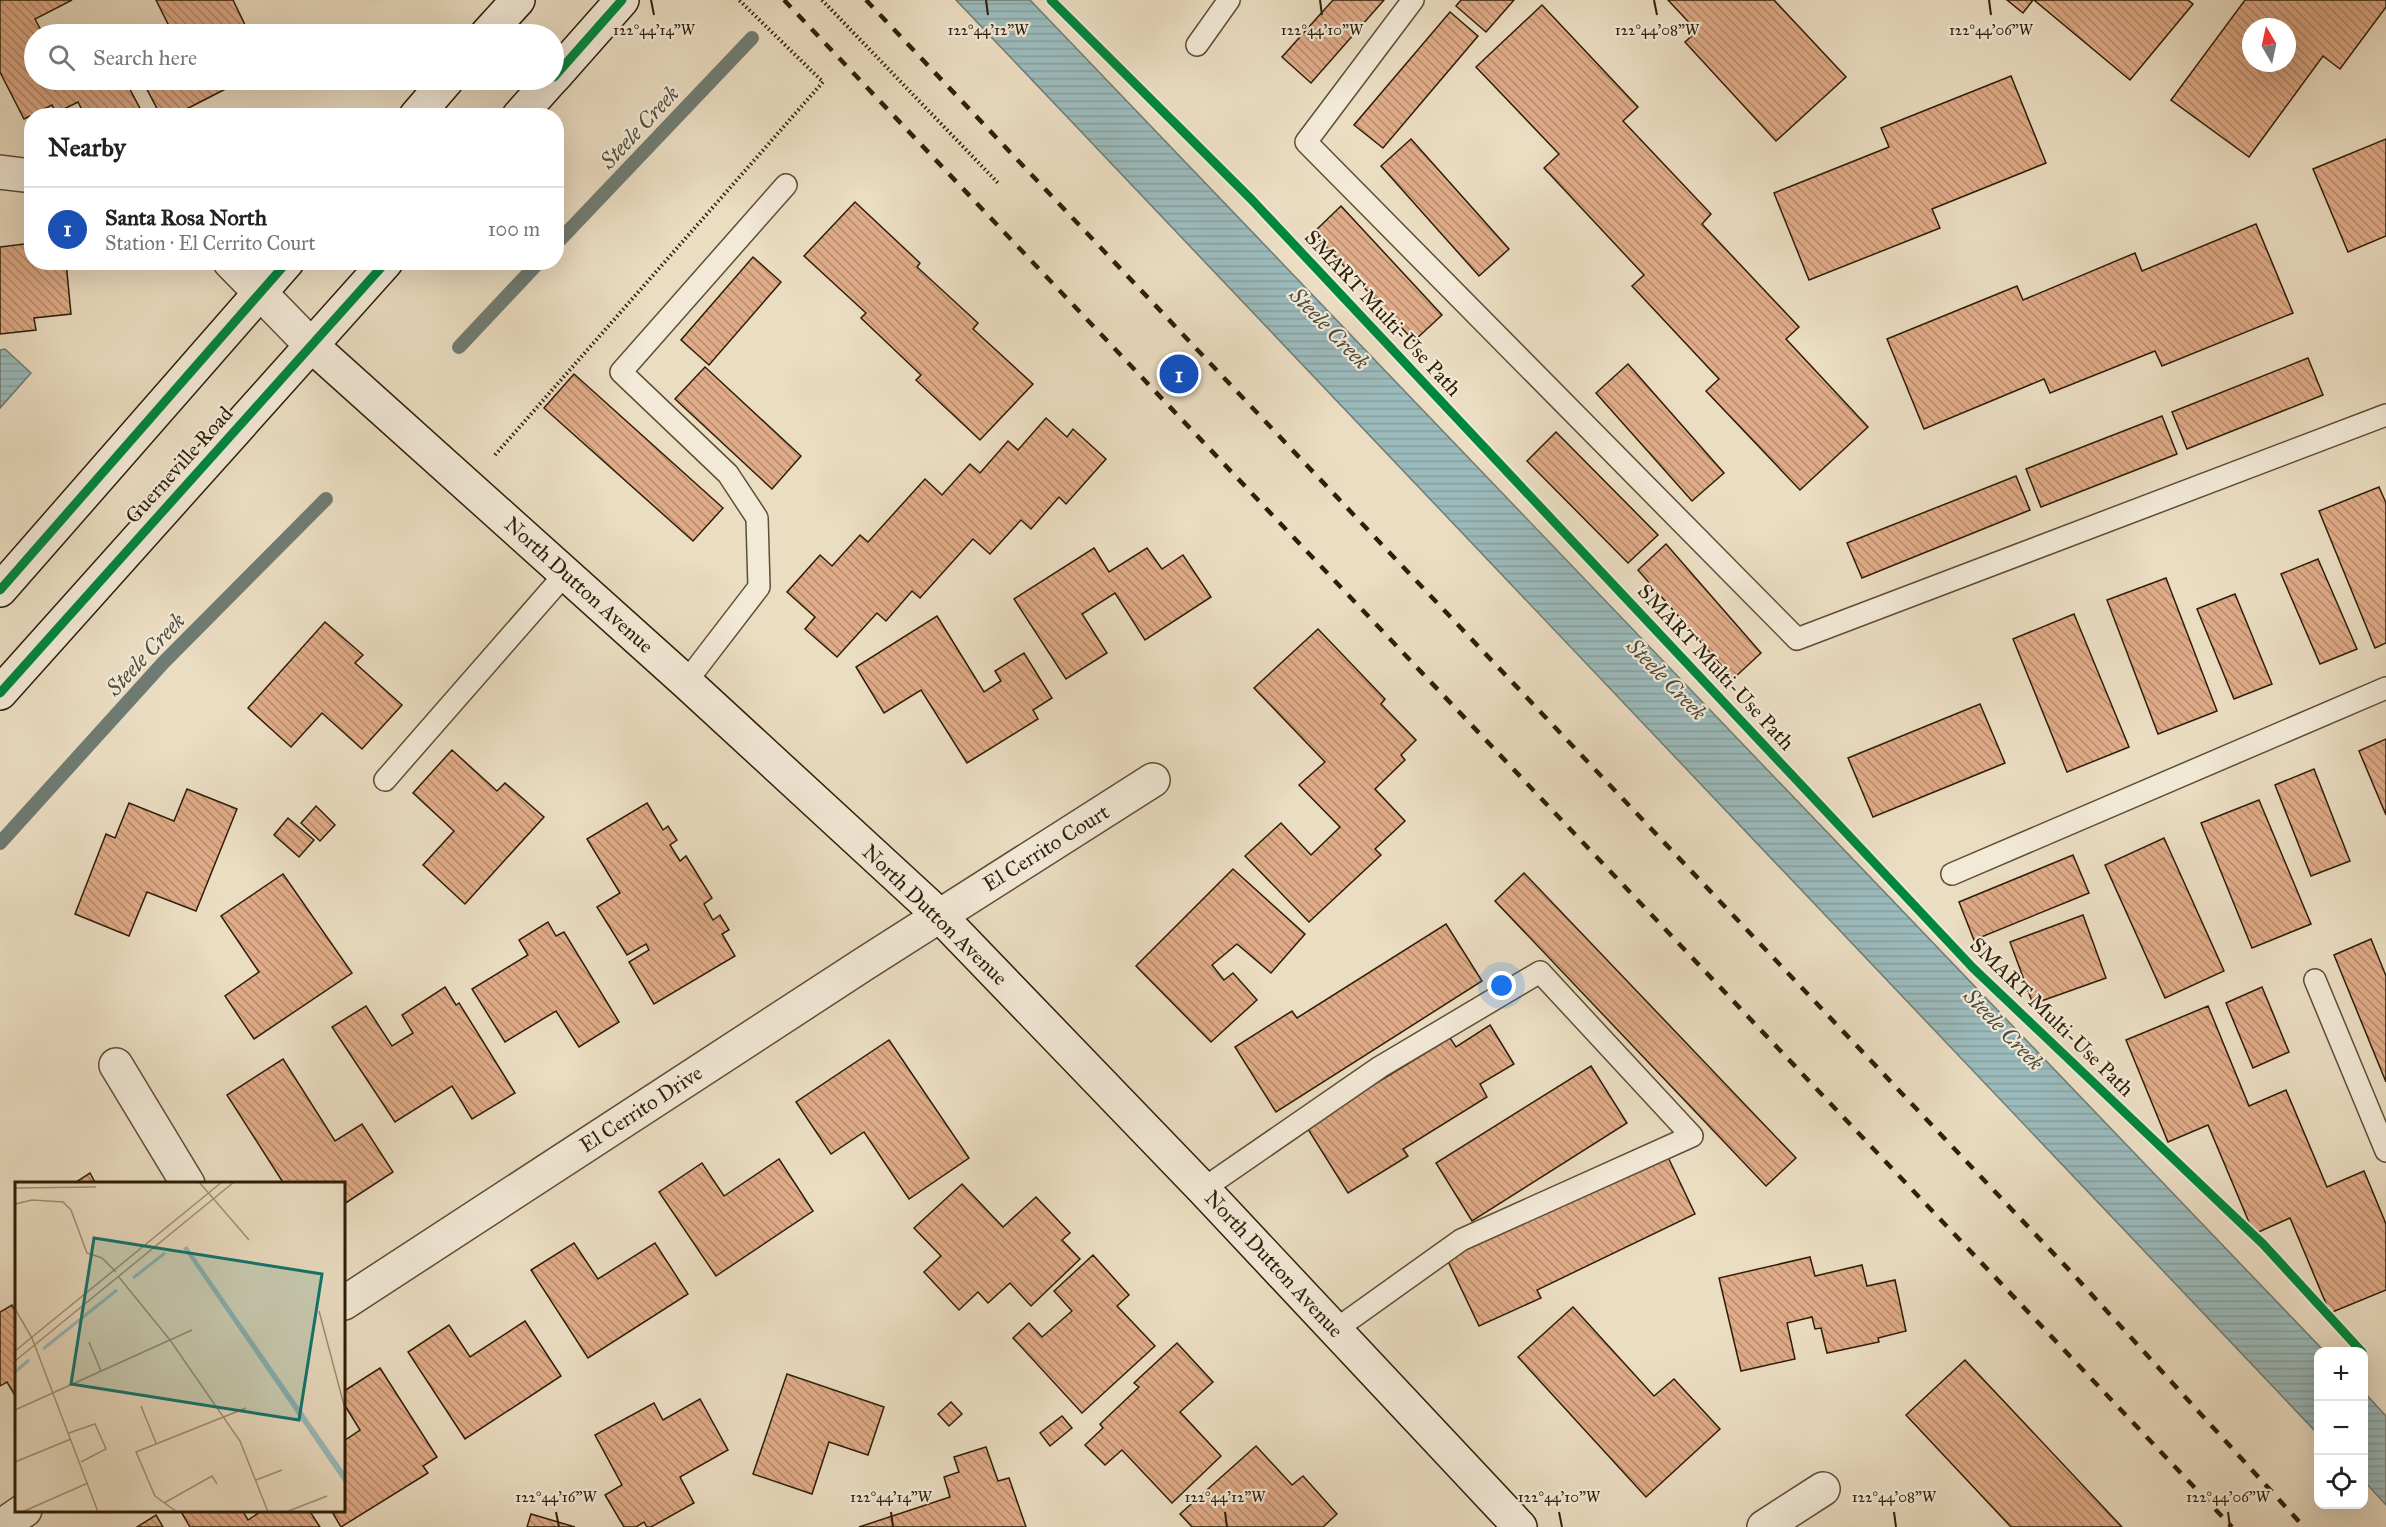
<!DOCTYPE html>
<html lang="en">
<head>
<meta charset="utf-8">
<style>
  body { margin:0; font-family:"IM FELL Great Primer",serif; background:#f6f6f6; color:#222 }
  .controls { position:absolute; right:18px; bottom:18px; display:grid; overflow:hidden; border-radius:12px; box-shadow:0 6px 24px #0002 }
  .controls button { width:54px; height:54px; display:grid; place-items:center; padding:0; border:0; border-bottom:2px solid #e0e0e0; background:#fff; color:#222; font:30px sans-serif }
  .compass { position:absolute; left:2242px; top:18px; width:54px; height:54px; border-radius:50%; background:#fff; box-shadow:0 6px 24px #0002; rotate:351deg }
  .you { position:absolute; left:1502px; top:986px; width:21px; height:21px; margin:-15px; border:4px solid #fff; border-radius:50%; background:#1a73e8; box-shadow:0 0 0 9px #1a73e833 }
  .badge { display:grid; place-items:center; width:39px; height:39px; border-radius:50%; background:#111827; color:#fff; font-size:20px; font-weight:700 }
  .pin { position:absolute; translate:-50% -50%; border:3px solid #fff; box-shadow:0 2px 6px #0006 }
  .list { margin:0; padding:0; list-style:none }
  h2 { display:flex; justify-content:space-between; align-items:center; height:78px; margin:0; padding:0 24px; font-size:26px }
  h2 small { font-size:20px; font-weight:400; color:#767676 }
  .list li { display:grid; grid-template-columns:39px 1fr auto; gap:18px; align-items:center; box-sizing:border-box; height:84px; padding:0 24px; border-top:2px solid #e0e0e0 }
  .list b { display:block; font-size:22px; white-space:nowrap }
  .list p { margin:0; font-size:20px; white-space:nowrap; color:#767676 }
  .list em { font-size:20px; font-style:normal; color:#767676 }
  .icon { flex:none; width:33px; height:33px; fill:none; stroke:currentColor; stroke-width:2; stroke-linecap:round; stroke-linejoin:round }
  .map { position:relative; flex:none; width:2386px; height:1527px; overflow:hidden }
  .search { position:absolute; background:#fff; box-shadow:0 6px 24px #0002; left:24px; top:24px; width:540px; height:66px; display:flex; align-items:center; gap:15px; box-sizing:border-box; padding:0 21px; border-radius:33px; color:#767676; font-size:22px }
  .panel { position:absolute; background:#fff; box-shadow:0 6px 24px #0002; left:24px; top:108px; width:540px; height:162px; border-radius:24px }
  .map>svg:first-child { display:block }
</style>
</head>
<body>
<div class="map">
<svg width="2386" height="1527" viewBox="0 0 2386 1527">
  <defs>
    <pattern id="water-rules" width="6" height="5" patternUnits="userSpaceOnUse" patternTransform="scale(1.5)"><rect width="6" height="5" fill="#9bbabb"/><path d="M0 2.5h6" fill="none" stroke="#869f9f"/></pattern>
    <pattern id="building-back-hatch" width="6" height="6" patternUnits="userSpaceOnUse" patternTransform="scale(1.5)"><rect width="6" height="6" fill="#e0ab88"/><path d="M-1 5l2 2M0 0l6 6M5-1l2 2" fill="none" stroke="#b68b6d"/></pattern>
  </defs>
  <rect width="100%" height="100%" fill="#ebddc2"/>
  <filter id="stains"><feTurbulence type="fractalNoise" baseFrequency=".00333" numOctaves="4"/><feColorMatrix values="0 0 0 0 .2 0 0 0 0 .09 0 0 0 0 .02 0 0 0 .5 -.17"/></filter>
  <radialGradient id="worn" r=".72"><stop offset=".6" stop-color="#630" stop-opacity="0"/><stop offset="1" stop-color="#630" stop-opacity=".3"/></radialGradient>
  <!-- water -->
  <g fill="url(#water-rules)" stroke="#6f7c73" stroke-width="1.5">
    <polygon points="956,0 1030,0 2324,1351 2318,1352 2318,1434"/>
    <polygon points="5,349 31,373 0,408 0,350"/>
    <polygon points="2364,1392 2386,1416 2386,1505 2364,1481"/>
  </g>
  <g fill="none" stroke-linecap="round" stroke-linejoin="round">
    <!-- stream -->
    <g stroke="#6f7c73" stroke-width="14">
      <polyline points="556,244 752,38"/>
      <polyline points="459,347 539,262"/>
      <polyline points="0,843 163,663 326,499"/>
    </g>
  </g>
  <!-- building -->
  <g fill="url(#building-back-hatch)" stroke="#2e1e07" stroke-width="1.5" fill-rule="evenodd">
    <polygon points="0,0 72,0 35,19 43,34 34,34 34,80 125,80 144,116 85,116 78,102 56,113 52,105 24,119 0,72"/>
    <polygon points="156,0 233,0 245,25 226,34 173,34"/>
    <polygon points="1333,0 1384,0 1311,83 1282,57"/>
    <polygon points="1461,0 1514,0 1486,32 1456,6"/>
    <polygon points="1668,0 1774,0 1846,77 1776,141 1685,42 1697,31"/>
    <polygon points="2007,0 2033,0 2023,13"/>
    <polygon points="2034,0 2188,0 2193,4 2130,80"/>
    <path d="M2245 0H2386V7L2340 69 2323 56 2249 157 2171 100ZM2251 27H2287V63H2251Z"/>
    <polygon points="1542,5 1638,107 1623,121 1711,214 1702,224 1799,327 1786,339 1868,427 1800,490 1706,391 1719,379 1632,286 1644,275 1544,168 1559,154 1476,67"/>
    <polygon points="1450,12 1478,36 1383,148 1354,125"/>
    <polygon points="2011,76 2046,163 1932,209 1940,228 1809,280 1774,193 1889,147 1881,128"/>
    <polygon points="142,80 243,80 173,116 161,116"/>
    <polygon points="1411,139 1509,249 1479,276 1381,166"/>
    <polygon points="2386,139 2386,236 2348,252 2313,169"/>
    <polygon points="855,202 920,263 917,267 978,323 973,329 1033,384 980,440 916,380 921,375 861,318 866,313 804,256"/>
    <polygon points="1341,206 1442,315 1414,341 1313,233"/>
    <polygon points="2256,224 2293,313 2162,366 2155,351 2050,393 2044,379 1924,429 1887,339 2017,286 2023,300 2135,253 2142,271"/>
    <polygon points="32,243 32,262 66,262 71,314 34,318 36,330 0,334 0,247"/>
    <polygon points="753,257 781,282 709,365 681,340"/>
    <polygon points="2308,358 2323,395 2187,449 2172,412"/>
    <polygon points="1628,364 1724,473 1692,501 1596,393"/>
    <polygon points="705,367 801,456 772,489 675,399"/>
    <polygon points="574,374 723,508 693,541 544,408"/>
    <polygon points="2162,416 2177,454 2041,507 2026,469"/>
    <polygon points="1046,418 1067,437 1073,429 1106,459 1066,504 1059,497 1031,529 1021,520 990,554 973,539 920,598 912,591 886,621 877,613 837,657 805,629 815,617 787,592 820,555 832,566 860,535 868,542 925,479 942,495 970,464 980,473 1008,441 1018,450"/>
    <polygon points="1556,432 1658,535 1628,563 1527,461"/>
    <polygon points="2016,476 2030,510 1862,578 1847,543"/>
    <polygon points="2379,487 2386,503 2386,643 2375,648 2319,511"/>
    <polygon points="1666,544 1761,653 1733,679 1638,570"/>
    <polygon points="1094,548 1109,572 1147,548 1162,569 1183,555 1211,597 1145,640 1115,593 1082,614 1107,653 1066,679 1014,599"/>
    <polygon points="2318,559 2357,649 2320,664 2281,574"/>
    <polygon points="2166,578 2217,711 2158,734 2107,600"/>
    <polygon points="2235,594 2272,684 2234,699 2197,609"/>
    <polygon points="2074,614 2129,747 2067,772 2013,639"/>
    <polygon points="937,616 984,692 1001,681 995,671 1024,653 1052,698 1033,710 1038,719 967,763 921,690 884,713 856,667"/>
    <polygon points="325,622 363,655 355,663 402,705 362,749 322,713 291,747 248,708"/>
    <polygon points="1318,629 1385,699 1381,704 1416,740 1401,755 1405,760 1375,789 1405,821 1375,849 1381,855 1309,922 1245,856 1281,823 1311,855 1340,827 1299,785 1325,762 1254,688"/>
    <polygon points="1980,704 2005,763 1873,817 1848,758"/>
    <polygon points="2386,739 2386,815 2359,751"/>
    <polygon points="452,750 497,791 505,783 544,817 465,904 423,865 454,831 413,793"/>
    <polygon points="2314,769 2350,861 2311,876 2275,785"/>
    <polygon points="187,789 237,809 196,911 147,892 129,936 75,914 106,834 115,838 129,803 174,821"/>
    <polygon points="2259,800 2311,924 2252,948 2201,823"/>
    <polygon points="647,803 663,830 668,826 677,840 670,845 680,861 686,856 712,898 704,904 713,920 720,915 729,930 722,934 735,956 654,1004 629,962 649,950 646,944 627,955 597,907 620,893 587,839"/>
    <polygon points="316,806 335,825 320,841 301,823"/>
    <polygon points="288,818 314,840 299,857 274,835"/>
    <polygon points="2164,838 2224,971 2165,998 2105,865"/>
    <polygon points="2073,855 2089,893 1974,940 1959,902"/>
    <polygon points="1233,869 1305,934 1271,973 1237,944 1212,965 1224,980 1233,973 1257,1000 1211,1042 1136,966"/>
    <polygon points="1524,873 1796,1158 1766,1186 1495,901"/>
    <polygon points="283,874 352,973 254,1039 225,996 259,972 221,916"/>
    <polygon points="2083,915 2106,978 2033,1004 2010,942"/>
    <polygon points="548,922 556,936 564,932 619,1022 579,1047 556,1011 505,1042 472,989 528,955 519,940"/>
    <polygon points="1446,924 1482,981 1276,1112 1235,1047 1292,1011 1297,1018"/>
    <polygon points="2371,939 2386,976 2386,1082 2334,955"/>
    <polygon points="445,987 456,1005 459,1003 515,1093 472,1119 452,1086 395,1122 332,1027 366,1006 392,1046 413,1033 402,1015"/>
    <polygon points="2262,987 2289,1052 2253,1068 2226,1003"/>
    <polygon points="2208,1006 2249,1106 2286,1090 2327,1187 2364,1171 2386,1224 2386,1290 2330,1313 2290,1218 2254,1234 2208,1125 2168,1142 2126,1040"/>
    <polygon points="1490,1025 1514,1064 1480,1084 1487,1097 1403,1149 1408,1156 1348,1193 1306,1126 1450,1038 1456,1047"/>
    <polygon points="889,1040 969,1158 909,1199 864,1132 831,1154 796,1102"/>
    <polygon points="283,1059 335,1141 362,1124 393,1172 344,1204 344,1184 284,1184 227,1095"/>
    <polygon points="1591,1066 1627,1123 1472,1221 1436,1163"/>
    <polygon points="1666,1153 1695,1214 1537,1290 1541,1298 1479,1326 1446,1257"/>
    <polygon points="779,1159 813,1211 716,1276 659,1192 702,1163 724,1196"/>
    <polygon points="90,1173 96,1184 73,1184"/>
    <polygon points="962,1184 1003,1227 1036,1197 1070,1233 1062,1240 1080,1259 1031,1306 1010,1283 988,1303 978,1292 959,1310 924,1272 941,1256 914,1228"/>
    <polygon points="574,1243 598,1279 655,1243 688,1294 588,1358 531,1270"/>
    <polygon points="1093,1255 1129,1295 1117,1306 1155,1346 1082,1413 1013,1338 1029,1323 1042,1337 1072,1311 1054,1291"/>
    <polygon points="1810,1257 1815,1276 1862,1265 1867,1286 1895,1280 1906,1331 1878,1338 1879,1342 1827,1353 1821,1328 1815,1329 1812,1317 1787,1323 1795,1359 1741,1371 1719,1278"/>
    <polygon points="12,1305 16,1312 16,1397 7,1382 0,1386 0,1312"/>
    <polygon points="1573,1307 1654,1396 1674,1379 1720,1429 1646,1497 1518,1357"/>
    <polygon points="525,1321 561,1376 465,1439 408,1352 449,1325 470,1357"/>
    <polygon points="1177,1343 1213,1382 1180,1412 1221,1456 1172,1503 1122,1450 1105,1465 1085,1445 1103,1428 1100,1424 1139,1387 1134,1383"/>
    <polygon points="1965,1360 2122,1527 2011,1527 1906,1415"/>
    <polygon points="380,1368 437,1457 423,1466 428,1473 341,1527 331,1510 344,1510 344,1441 360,1430 344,1404 344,1391"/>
    <polygon points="787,1374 884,1407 868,1455 829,1442 812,1494 753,1474"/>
    <polygon points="700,1399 728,1450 680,1477 694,1503 651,1527 647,1527 644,1522 636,1527 624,1527 605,1495 622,1485 595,1435 654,1403 663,1420"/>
    <polygon points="951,1402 962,1414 949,1426 938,1414"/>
    <polygon points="1062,1416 1072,1428 1050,1446 1040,1433"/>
    <polygon points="1256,1446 1292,1485 1303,1476 1337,1514 1323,1527 1192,1527 1180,1514"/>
    <polygon points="986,1447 998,1481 1009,1478 1026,1527 859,1527 950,1497 944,1477 959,1472 954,1457"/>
    <polygon points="180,1510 242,1510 248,1520 263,1510 309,1510 320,1527 190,1527"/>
    <polygon points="531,1514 575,1527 527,1527"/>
    <polygon points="156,1515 163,1527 137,1527"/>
  </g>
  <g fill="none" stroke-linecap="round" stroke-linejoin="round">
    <defs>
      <g id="lane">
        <polyline points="1413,0 1306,142 1797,639 2386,415"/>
        <polyline points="1197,45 1229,0"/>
        <polyline points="686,682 759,587 757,518 728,474 621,372 786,185"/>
        <polyline points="385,780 566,573"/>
        <polyline points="1952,874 2386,688"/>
        <polyline points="2315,980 2386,1151"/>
        <polyline points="1203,1189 1380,1067 1540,972 1692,1136 1461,1240 1335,1330"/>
      </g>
      <g id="street">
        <polyline points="0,172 32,176"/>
        <polyline points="230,262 311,345"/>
        <polyline points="116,1065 188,1184"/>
        <polyline points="344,1303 864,964 1153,780"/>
        <polyline points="0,1527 25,1510"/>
        <polyline points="1764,1527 1823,1489"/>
      </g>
      <g id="secondary">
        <polyline points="487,34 518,0"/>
        <polyline points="554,77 622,0"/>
        <polyline points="416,116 447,80"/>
        <polyline points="519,116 551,80"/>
        <polyline points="311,345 686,682 939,915 1203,1189 1520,1527"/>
        <polyline points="0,590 287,262"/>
        <polyline points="0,693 386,262"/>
      </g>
    </defs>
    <!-- lane casing -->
    <use href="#lane" stroke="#5d4e36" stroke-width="24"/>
    <!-- street casing -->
    <use href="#street" stroke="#5d4e36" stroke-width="36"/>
    <!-- secondary casing -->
    <use href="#secondary" stroke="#2e1e07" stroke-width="36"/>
    <!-- path -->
    <g stroke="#2e1e07" stroke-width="4" stroke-dasharray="1.5 3" stroke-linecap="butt">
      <polyline points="822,0 999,184"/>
      <polyline points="495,455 823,82 739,0"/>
    </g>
    <!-- lane -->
    <use href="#lane" stroke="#f2e9d7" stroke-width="21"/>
    <!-- street -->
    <use href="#street" stroke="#f2e9d7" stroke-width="33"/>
    <!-- secondary -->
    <use href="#secondary" stroke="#f2e9d7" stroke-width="33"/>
    <!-- rail -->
    <g stroke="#2e1e07" stroke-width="4.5" stroke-dasharray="10 10" stroke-linecap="butt">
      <polyline points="784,0 2232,1527"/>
      <polyline points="866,0 2072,1273 2304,1527"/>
    </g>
    <defs>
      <g id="cycleway">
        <polyline points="1051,0 1252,200 1973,968 2263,1244 2362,1352"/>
        <polyline points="554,77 622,0"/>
        <polyline points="0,590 287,262"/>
        <polyline points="0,693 386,262"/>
      </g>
    </defs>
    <!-- cycleway casing -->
    <use href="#cycleway" stroke="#f2e9d7" stroke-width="13"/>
    <!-- cycleway -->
    <use href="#cycleway" stroke="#00873e" stroke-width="9"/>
  </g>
  <!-- ticks -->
  <path fill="none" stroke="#2e1e07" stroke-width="2" d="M651 0 654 15M986 0 988 15M1320 0 1322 15M1654 0 1657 15M1989 0 1991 15M556 1512 559 1527M891 1512 893 1527M1225 1512 1227 1527M1559 1512 1562 1527M1894 1512 1896 1527M2228 1512 2230 1527"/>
  <g text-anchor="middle" stroke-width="4.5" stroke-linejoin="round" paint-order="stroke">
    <!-- street labels -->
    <g font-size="21" fill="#2e1e07" stroke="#f2e9d7">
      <text transform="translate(1383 313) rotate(47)" y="7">SMART Multi-Use Path</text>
      <text transform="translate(179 465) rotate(-48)" y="7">Guerneville Road</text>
      <text transform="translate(579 585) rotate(42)" y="7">North Dutton Avenue</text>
      <text transform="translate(1716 667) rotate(47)" y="7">SMART Multi-Use Path</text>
      <text transform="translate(1046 848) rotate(-32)" y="7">El Cerrito Court</text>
      <text transform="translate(935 915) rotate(44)" y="7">North Dutton Avenue</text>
      <text transform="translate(2052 1017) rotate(44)" y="7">SMART Multi-Use Path</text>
      <text transform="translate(641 1109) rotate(-33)" y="7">El Cerrito Drive</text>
      <text transform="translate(1274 1264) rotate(47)" y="7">North Dutton Avenue</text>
    </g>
    <!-- water labels -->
    <g font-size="22" font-style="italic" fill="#4f4d3d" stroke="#f2e9d7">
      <text transform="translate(639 127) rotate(-47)" y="8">Steele Creek</text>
      <text transform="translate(1330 328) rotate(46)" y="8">Steele Creek</text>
      <text transform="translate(145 654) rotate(-47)" y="8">Steele Creek</text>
      <text transform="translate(1667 679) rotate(46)" y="8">Steele Creek</text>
      <text transform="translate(2004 1029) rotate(46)" y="8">Steele Creek</text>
    </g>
  </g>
  <!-- overview -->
  <g transform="translate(15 1182)">
    <rect width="330" height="330" fill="#ebddc2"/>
    <path d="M172 64 330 291V302L168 66Z" fill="#9bbabb"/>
    <path fill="none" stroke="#9bbabb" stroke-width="3" d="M118 96 150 71M28 167 102 108M0 190 14 178"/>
    <path fill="none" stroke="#9f9177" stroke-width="1.5" d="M184 0 234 58M0 6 81 5M0 22 17 18 48 20 56 28 72 71 87 76 101 90M103 94 155 158 225 259 253 330M0 127 17 156 83 330M304 129 330 227M74 160 86 189M0 169 207 0M0 179 219 0M126 224 141 261M0 228 177 148M54 251 80 242 91 267 66 280M0 280 56 257M241 298 267 288M149 321 197 294 202 302M7 330 73 301M162 330 140 314 121 270 231 226M271 330 312 314"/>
    <path fill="#0f766e" fill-opacity="0.15" stroke="#0f766e" stroke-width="3" d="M79 56 307 92 284 238 56 202Z"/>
    <rect width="330" height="330" fill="none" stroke="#2e1e07" stroke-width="3"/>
  </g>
  <g font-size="15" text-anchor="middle" fill="#2e1e07" stroke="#f2e9d7" stroke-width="4.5" stroke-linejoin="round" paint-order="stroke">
    <text x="654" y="35">122°44'14"W</text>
    <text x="988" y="35">122°44'12"W</text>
    <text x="1322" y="35">122°44'10"W</text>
    <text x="1657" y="35">122°44'08"W</text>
    <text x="1991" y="35">122°44'06"W</text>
    <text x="556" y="1502">122°44'16"W</text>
    <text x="891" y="1502">122°44'14"W</text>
    <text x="1225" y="1502">122°44'12"W</text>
    <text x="1559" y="1502">122°44'10"W</text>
    <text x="1894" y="1502">122°44'08"W</text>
    <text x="2228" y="1502">122°44'06"W</text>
  </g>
  <rect width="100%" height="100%" filter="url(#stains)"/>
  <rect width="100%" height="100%" fill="url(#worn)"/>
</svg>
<div class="controls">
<button>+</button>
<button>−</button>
<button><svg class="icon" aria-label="locate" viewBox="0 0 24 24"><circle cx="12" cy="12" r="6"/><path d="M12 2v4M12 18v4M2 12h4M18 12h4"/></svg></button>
</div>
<svg class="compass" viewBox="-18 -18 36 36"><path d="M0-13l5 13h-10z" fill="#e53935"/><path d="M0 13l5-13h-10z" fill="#767676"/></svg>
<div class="you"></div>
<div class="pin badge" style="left:1179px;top:374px;background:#1a4fb4">1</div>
<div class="search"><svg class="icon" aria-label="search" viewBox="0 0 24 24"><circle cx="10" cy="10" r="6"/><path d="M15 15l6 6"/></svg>Search here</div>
<section class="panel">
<h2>Nearby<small></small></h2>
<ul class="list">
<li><span class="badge" style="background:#1a4fb4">1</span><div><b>Santa Rosa North</b><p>Station · El Cerrito Court</p></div><em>100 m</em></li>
</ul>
</section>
</div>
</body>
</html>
